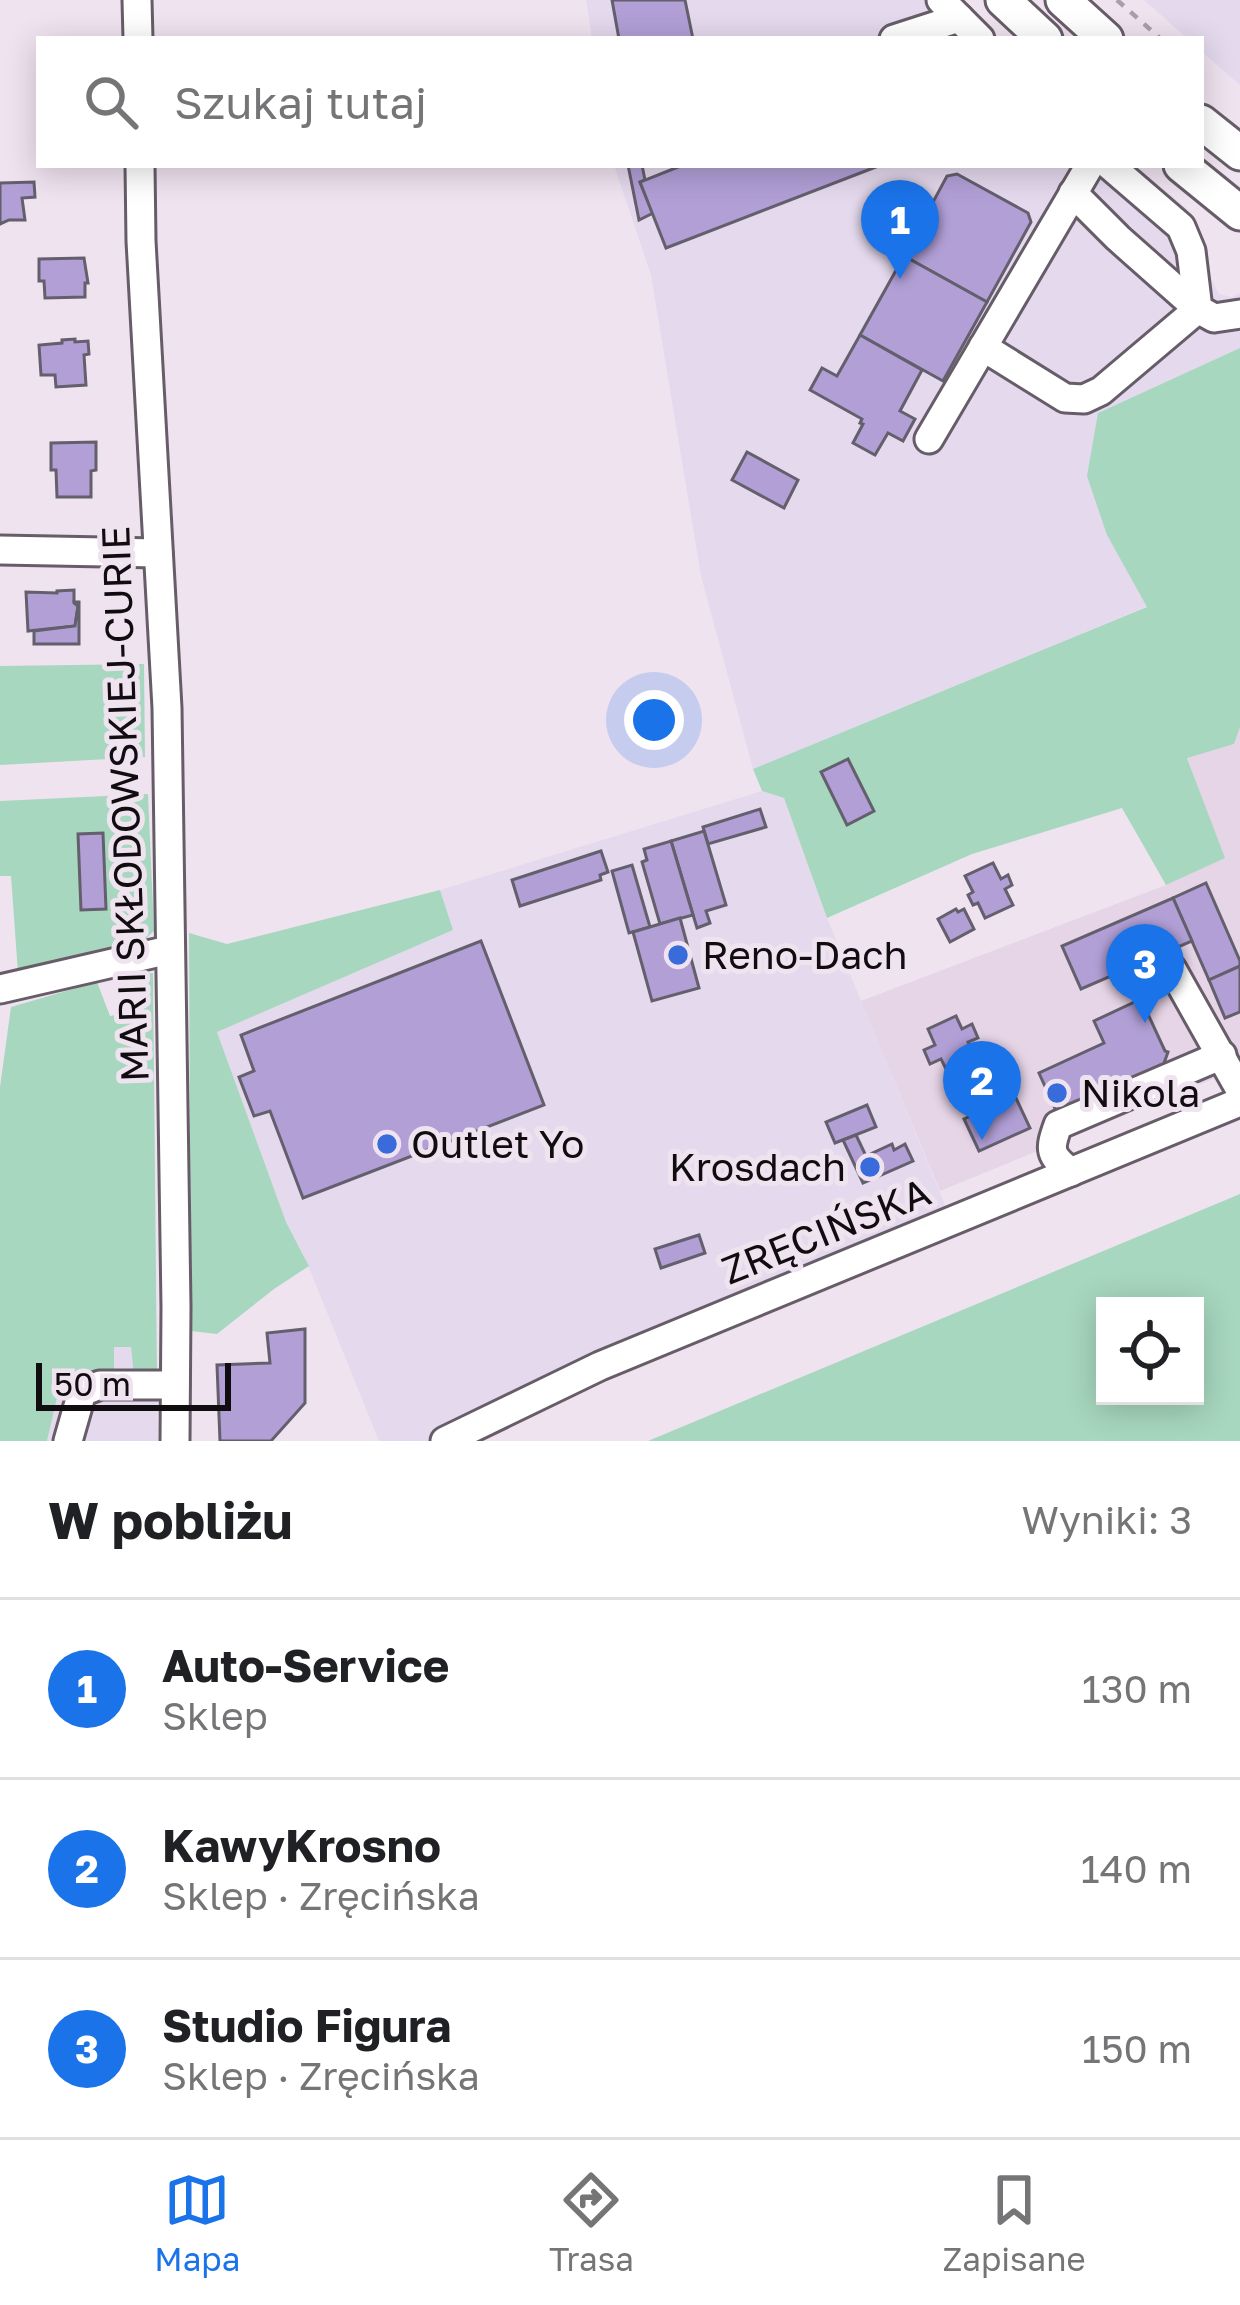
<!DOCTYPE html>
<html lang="pl">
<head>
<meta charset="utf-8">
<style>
  body { margin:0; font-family:"Golos Text",sans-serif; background:#f2f2f2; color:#202124 }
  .controls { position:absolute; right:36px; bottom:36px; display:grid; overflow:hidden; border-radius:0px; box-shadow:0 6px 30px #0003 }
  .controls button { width:108px; height:108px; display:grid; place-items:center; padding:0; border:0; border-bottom:3px solid #e0e0e0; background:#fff; color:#202124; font:60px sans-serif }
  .scale { position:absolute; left:36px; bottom:30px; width:195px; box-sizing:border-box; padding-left:12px; border:6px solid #100c10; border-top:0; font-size:33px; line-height:42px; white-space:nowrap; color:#100c10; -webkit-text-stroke:9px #f0e3f0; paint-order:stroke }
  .you { position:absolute; left:654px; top:720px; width:42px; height:42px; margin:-30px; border:9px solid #fff; border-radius:50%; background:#1a73e8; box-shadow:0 0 0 18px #1a73e833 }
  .badge { display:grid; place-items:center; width:78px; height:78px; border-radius:50%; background:#1a73e8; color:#fff; font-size:39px; font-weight:700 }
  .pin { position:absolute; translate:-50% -99px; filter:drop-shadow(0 3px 6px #0008) }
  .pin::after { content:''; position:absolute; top:63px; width:42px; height:36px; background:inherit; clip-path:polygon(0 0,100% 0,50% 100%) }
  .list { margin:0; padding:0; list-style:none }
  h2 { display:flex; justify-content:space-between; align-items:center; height:156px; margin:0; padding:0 48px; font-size:51px }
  h2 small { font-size:39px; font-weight:400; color:#757577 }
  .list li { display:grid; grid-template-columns:78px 1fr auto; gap:36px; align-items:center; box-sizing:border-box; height:180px; padding:0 48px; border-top:3px solid #e0e0e0 }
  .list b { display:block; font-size:45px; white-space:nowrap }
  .list p { margin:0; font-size:39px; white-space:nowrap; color:#757577 }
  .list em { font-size:39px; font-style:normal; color:#757577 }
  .icon { flex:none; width:66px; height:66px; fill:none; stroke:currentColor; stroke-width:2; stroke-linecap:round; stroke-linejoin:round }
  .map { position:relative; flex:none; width:1240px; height:1441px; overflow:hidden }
  .search { position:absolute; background:#fff; box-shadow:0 6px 30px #0003; left:36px; right:36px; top:36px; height:132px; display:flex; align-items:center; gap:30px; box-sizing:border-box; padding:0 42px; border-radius:0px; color:#757577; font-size:45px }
  .sheet { height:696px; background:#fff }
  nav { display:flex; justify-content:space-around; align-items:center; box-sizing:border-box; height:168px; border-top:3px solid #e0e0e0; background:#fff; font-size:33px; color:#757577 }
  nav a { display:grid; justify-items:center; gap:6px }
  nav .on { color:#1a73e8 }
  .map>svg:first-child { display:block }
</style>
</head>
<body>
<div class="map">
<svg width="1240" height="1441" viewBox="0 0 1240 1441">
  <rect width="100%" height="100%" fill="#f0e3f0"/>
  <!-- built -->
  <polygon fill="#e6d4e7" points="1240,727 1240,1068 940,1191 861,1001 1166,885 1224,858 1187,757 1234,744"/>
  <!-- industrial -->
  <g fill="#e4d9ed">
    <polygon points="586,0 955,0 996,39 592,39"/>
    <polygon points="1144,0 1240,0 1240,85 1201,51 1201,39 1188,39"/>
    <polygon points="614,165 1135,165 1185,207 1199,227 1207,248 1211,278 1219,294 1232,297 1240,293 1240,348 1098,413 1107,535 1148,606 753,769 701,576 651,275"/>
    <polygon points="762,791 784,798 827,918 952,1222 445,1441 379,1441 303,1253 286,1222 217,1032 453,930 440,890"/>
    <polygon points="114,1347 131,1347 134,1376 157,1377 158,1441 47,1441 62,1376 114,1375"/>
  </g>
  <!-- green -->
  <g fill="#a7d7be" fill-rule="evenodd">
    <polygon points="1240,348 1240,727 1234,744 1187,758 1225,858 1166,885 1122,808 972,854 827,918 784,798 762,791 753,769 1147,607 1107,535 1087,476 1098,413"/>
    <polygon points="144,664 145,757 0,765 0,666"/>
    <polygon points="148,794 154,931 142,942 18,973 11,876 0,876 0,801"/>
    <polygon points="440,890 453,930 217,1032 286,1222 309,1266 274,1289 217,1334 191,1331 189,933 227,944"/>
    <polygon points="153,973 157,1377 134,1376 131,1347 114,1347 114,1375 62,1376 47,1441 0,1441 0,1087 11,1007 97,982 110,1016 139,1010 137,987 125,975"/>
    <path d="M1240 1194V1441H648ZM1105 1306H1195V1396H1105Z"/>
  </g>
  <!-- building -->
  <g fill="#b19fd6" stroke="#635f6d" stroke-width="3">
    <polygon points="612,0 685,0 693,39 619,39"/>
    <polygon points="628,165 642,165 645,180 640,182 653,213 639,220"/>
    <polygon points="683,165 881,165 666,248 640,182"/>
    <polygon points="957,174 1028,213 1031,222 987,302 904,256 947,176"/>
    <polygon points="34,182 35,197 22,198 25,220 9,220 0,224 0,183"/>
    <polygon points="904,256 987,302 943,381 860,335"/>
    <polygon points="84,258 88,283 85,283 85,297 45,298 44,281 39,281 39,259"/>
    <polygon points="860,335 922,370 900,411 915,419 903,441 888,433 875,455 853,443 863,424 860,423 862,419 810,390 822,368 837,376"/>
    <polygon points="75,339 75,342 88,341 89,354 84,355 86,385 56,387 55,375 41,375 39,345 62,343 62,340"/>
    <polygon points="96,442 96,470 91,471 91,497 57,497 56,470 51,470 51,443"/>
    <polygon points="747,452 798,480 784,508 732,480"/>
    <polygon points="74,590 74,603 78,606 75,626 28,631 26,592 57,593 57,591"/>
    <polygon points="75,602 79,602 79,644 34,644 34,631 75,626 78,606"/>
    <polygon points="848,759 874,811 847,825 821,772"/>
    <polygon points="760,809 766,827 708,844 703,827"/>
    <polygon points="704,831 726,905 706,911 710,923 697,928 671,841"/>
    <polygon points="103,833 106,909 81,910 78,834"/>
    <polygon points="671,841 693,915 660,924 642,862 647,860 644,849"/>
    <polygon points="601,851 608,872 600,875 601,880 520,906 512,880"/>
    <polygon points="993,863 1001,879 1008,875 1012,885 1005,889 1013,905 985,918 978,903 973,905 968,895 973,892 965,876"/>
    <polygon points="632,865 650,927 629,933 612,871"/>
    <polygon points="1206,883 1240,961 1240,966 1209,980 1173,898"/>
    <polygon points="1173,898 1192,941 1081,989 1062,946"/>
    <polygon points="956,909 958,912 964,909 974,929 950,942 938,919"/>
    <polygon points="680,918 699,988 652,1001 633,932"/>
    <polygon points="481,941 544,1105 303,1198 270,1111 254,1116 239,1077 254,1071 241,1035"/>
    <polygon points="1240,966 1240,1012 1225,1018 1209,980"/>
    <polygon points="1141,999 1165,1051 1168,1052 1163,1066 1160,1065 1057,1113 1039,1073 1104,1043 1094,1021"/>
    <polygon points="956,1016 962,1029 972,1024 978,1038 968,1042 975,1058 947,1071 941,1059 930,1064 924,1050 935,1045 928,1029"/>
    <polygon points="1015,1096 1030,1128 979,1151 964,1119"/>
    <polygon points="867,1105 876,1127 835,1143 826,1122"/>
    <polygon points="856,1135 866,1156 892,1144 894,1150 905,1144 913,1161 863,1183 843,1140"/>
    <polygon points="699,1235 705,1253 661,1268 655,1249"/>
    <polygon points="305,1329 305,1403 271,1441 220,1441 217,1365 270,1363 267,1333"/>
  </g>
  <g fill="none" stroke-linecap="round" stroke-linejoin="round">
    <defs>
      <g id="minor">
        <polyline points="137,0 138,39"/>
        <polyline points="941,0 980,39"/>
        <polyline points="894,39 959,18"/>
        <polyline points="140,165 141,241 167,708 176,1307 175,1441"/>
        <polyline points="1109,165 1181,227 1191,251 1198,309 1214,318 1240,314"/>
        <polyline points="983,347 1065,398 1084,399 1101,391 1198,309 1118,238 1073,193"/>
        <polyline points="929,439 1090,165"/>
        <polyline points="0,550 158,553"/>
        <polyline points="1172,969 1240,1090"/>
        <polyline points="0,989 169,950"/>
        <path d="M1071 1172C1049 1155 1049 1150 1058 1125L1222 1055"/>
        <polyline points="68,1441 82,1392 100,1385 175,1385"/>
        <polyline points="445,1441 600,1366 1240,1102"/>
      </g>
      <g id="major">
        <polyline points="1003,0 1045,39"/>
        <polyline points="1063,0 1106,39"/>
        <polyline points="1201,122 1240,153"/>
        <polyline points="1181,165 1240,213"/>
      </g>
    </defs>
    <!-- minor casing -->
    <use href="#minor" stroke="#675d68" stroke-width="33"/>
    <!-- major casing -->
    <use href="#major" stroke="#675d68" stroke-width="39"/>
    <!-- path -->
    <polyline stroke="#a99ea9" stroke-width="4.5" stroke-dasharray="9 9" stroke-linecap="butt" points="1117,0 1161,39"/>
    <!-- minor -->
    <use href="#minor" stroke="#fff" stroke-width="27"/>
    <!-- major -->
    <use href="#major" stroke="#fff" stroke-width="33"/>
  </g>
  <!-- markers -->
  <g fill="#396bdb" stroke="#f0e3f0" stroke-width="4.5">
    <circle cx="678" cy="955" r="12"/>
    <circle cx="1057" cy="1093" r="12"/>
    <circle cx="387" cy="1144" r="12"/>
    <circle cx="870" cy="1167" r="12"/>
  </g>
  <g text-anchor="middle" stroke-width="10" stroke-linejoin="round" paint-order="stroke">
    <!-- street labels -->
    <g font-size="39" fill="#100c10" stroke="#f0e3f0">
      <text transform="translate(125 804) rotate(-92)" y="14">MARII SKŁODOWSKIEJ-CURIE</text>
      <text transform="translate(826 1231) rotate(-22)" y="14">ZRĘCIŃSKA</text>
    </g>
    <!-- poi labels -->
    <g font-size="39" fill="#100c10" stroke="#f0e3f0" text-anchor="start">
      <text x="702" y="969">Reno-Dach</text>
      <text x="1081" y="1107">Nikola</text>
      <text x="411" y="1158">Outlet Yo</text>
      <text x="846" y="1181" text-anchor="end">Krosdach</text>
    </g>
  </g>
</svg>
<div class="controls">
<button><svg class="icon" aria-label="locate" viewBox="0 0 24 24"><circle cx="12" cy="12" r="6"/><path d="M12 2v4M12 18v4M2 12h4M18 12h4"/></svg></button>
</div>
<div class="scale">50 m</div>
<div class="you"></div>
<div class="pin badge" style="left:900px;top:279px">1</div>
<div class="pin badge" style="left:982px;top:1140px">2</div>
<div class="pin badge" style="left:1145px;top:1023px">3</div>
<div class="search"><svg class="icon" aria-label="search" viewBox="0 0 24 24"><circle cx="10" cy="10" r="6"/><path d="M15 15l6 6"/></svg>Szukaj tutaj</div>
</div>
<section class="sheet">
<h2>W pobliżu<small>Wyniki: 3</small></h2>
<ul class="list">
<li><span class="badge">1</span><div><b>Auto-Service</b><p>Sklep</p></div><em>130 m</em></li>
<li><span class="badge">2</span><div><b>KawyKrosno</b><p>Sklep · Zręcińska</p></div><em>140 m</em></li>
<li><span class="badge">3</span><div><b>Studio Figura</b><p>Sklep · Zręcińska</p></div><em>150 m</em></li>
</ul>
</section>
<nav>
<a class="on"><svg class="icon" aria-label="map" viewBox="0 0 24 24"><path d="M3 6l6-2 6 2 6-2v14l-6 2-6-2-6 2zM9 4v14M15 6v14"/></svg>Mapa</a>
<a><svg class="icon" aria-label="directions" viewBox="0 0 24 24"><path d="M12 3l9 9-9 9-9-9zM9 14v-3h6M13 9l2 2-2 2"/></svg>Trasa</a>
<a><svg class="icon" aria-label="saved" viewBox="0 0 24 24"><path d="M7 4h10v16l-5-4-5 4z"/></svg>Zapisane</a>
</nav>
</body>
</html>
